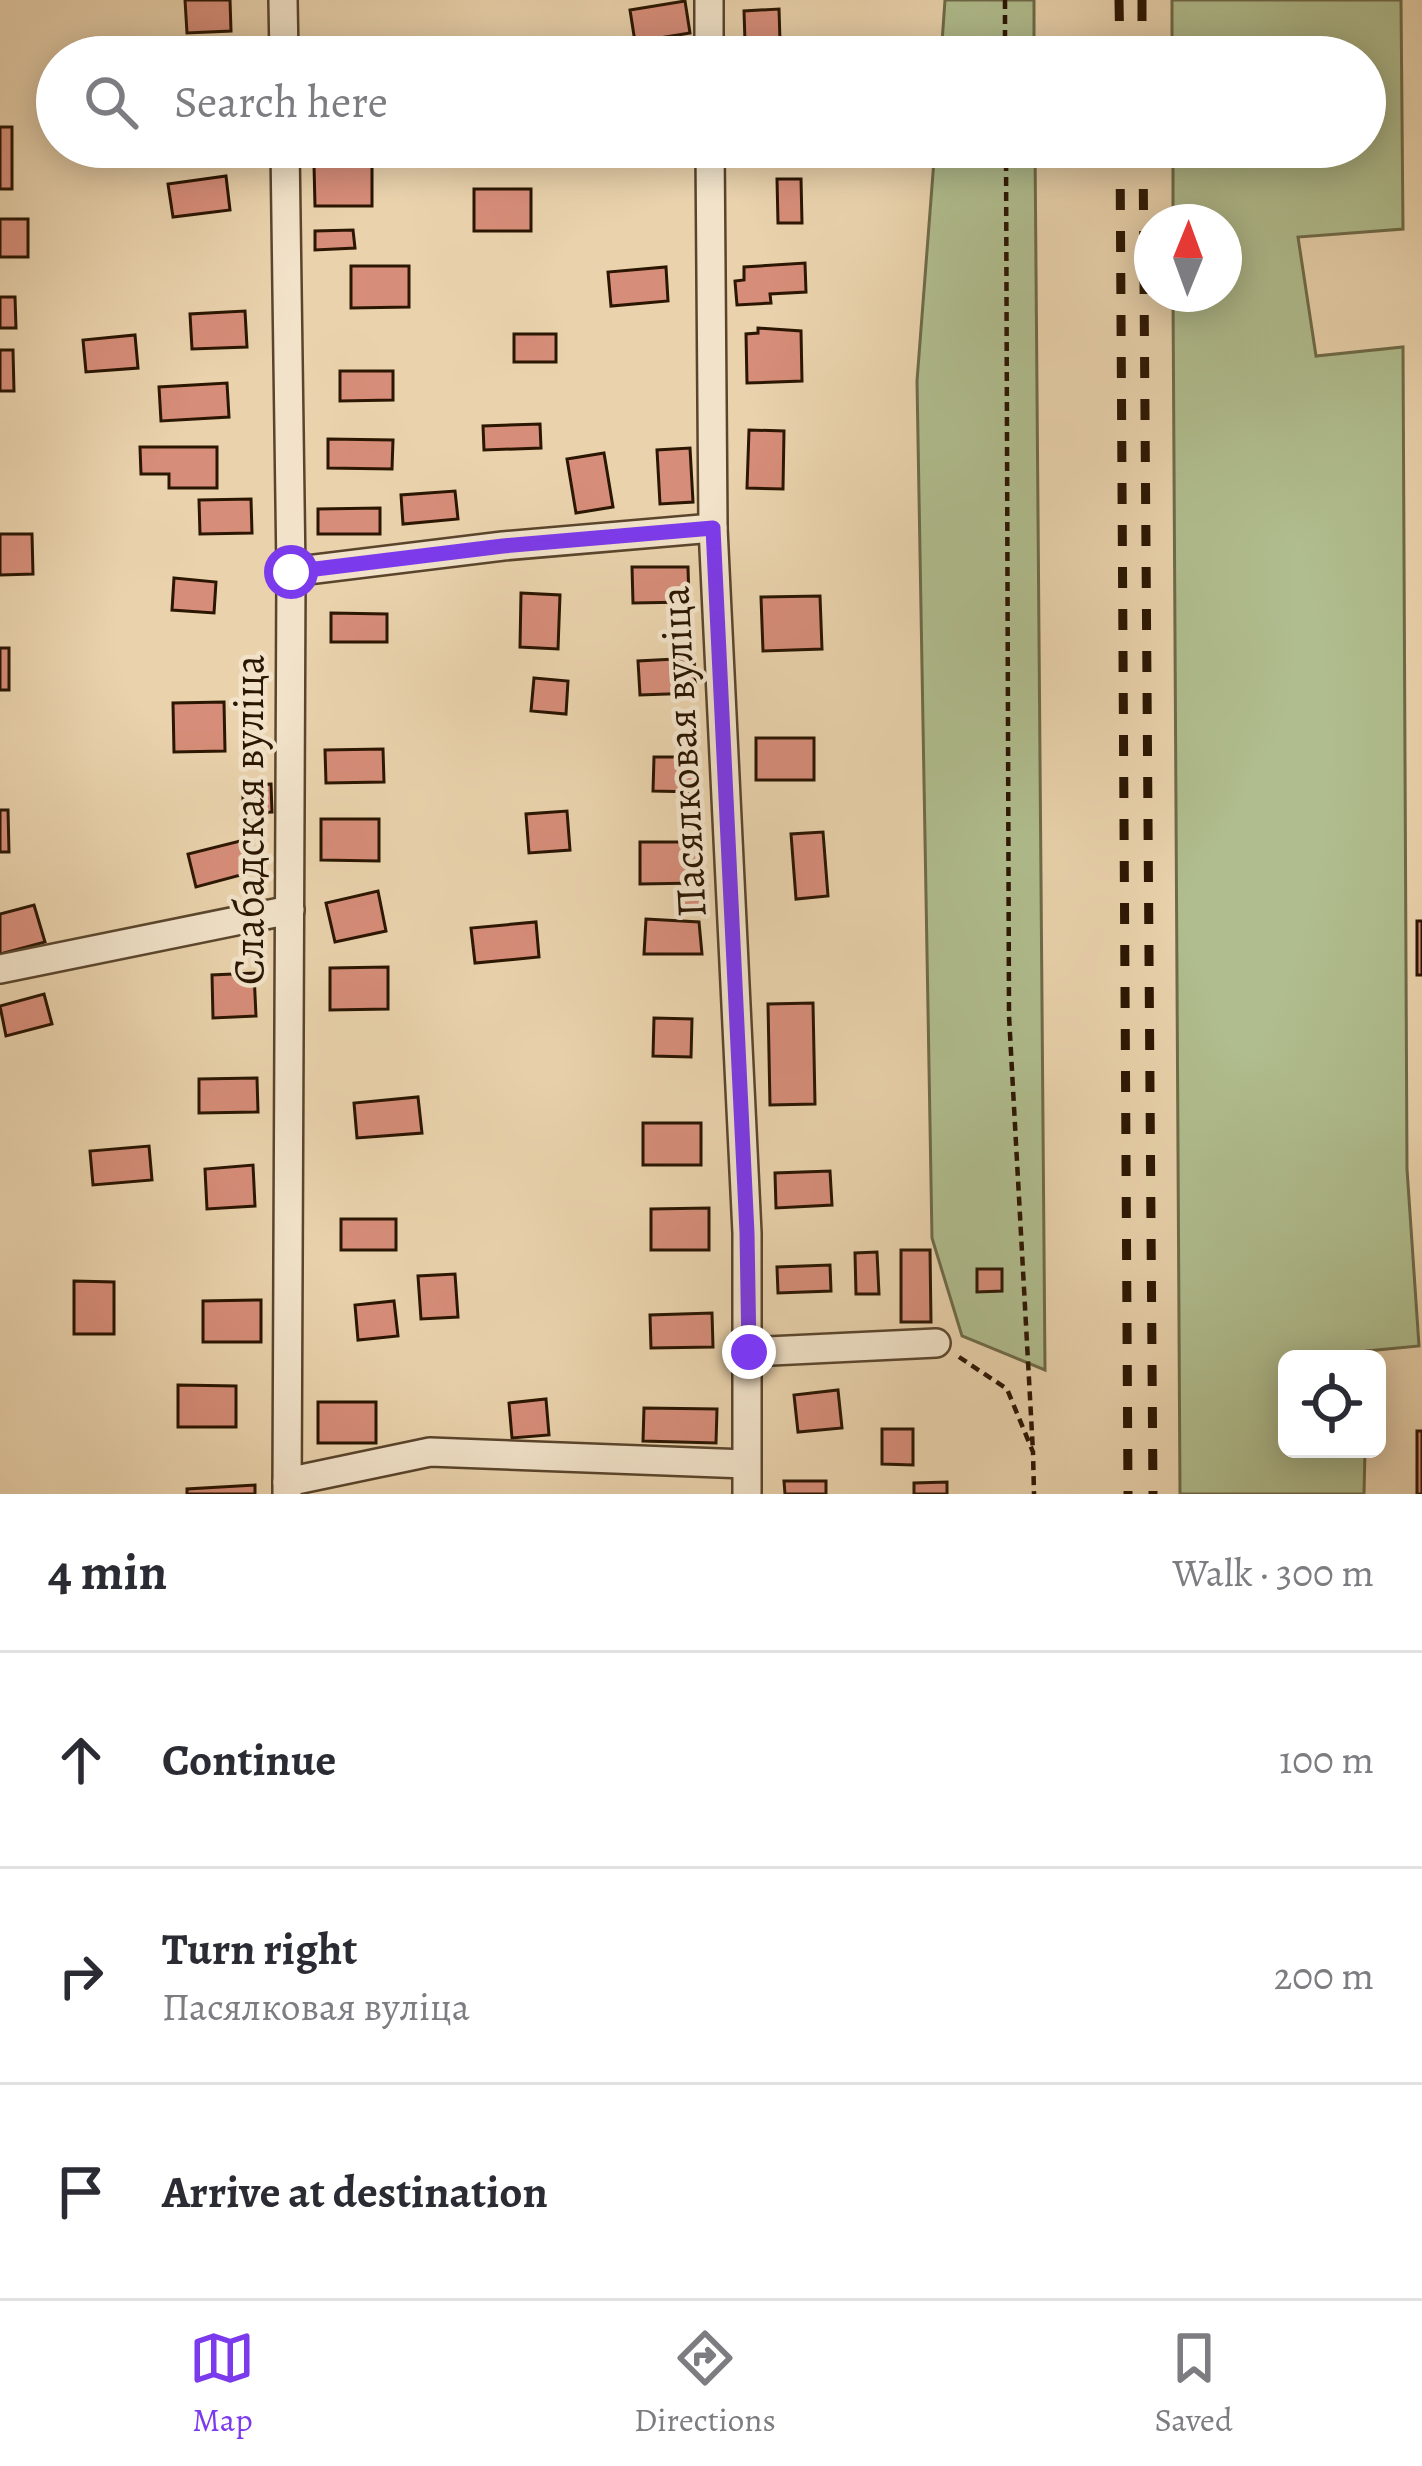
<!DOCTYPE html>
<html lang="en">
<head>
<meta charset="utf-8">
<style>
  body { margin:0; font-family:Alegreya,serif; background:#f7f7f7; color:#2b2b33 }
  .controls { position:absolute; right:36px; bottom:36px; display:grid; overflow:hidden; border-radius:18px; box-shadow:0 6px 30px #0003 }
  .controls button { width:108px; height:108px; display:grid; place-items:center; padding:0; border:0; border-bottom:3px solid #e1e1e2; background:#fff; color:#2b2b33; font:60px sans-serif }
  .compass { position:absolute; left:1134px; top:204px; width:108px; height:108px; border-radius:50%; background:#fff; box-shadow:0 6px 30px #0003; rotate:1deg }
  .stop { position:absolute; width:36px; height:36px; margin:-27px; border:9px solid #7c3aed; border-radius:50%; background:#fff }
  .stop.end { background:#7c3aed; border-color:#fff; box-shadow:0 3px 12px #0008 }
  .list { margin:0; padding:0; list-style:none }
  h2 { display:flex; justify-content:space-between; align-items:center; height:156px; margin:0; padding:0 48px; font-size:51px }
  h2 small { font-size:39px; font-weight:400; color:#7c7c81 }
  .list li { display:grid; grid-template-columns:78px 1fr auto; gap:36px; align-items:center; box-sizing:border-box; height:216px; padding:0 48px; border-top:3px solid #e1e1e2 }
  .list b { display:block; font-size:45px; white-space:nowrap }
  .list p { margin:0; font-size:39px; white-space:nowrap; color:#7c7c81 }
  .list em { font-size:39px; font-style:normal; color:#7c7c81 }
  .icon { flex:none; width:66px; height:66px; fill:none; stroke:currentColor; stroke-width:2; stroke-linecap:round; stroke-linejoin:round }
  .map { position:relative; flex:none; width:1422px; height:1494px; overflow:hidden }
  .search { position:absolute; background:#fff; box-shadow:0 6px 30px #0003; left:36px; right:36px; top:36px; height:132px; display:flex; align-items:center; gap:30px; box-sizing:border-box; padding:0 42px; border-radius:66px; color:#7c7c81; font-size:45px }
  .sheet { height:804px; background:#fff }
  nav { display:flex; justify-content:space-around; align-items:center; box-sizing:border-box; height:168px; border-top:3px solid #e1e1e2; background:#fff; font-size:33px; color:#7c7c81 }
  nav a { display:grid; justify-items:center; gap:6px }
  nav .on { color:#7c3aed }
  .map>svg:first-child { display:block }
</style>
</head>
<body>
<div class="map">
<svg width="1422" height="1494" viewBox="0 0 1422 1494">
  <rect width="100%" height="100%" fill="#e9d2ac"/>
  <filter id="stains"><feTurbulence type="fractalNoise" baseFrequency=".00167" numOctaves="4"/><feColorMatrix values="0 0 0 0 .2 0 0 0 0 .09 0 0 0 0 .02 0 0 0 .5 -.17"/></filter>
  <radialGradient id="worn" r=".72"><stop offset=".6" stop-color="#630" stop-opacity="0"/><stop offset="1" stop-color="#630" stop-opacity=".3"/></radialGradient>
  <!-- green -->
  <g fill="#b0bd8e" stroke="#6e6a48" stroke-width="3">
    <polygon points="945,0 1034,0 1034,57 941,57"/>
    <polygon points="1172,0 1401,0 1403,229 1298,237 1316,356 1403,347 1407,1169 1419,1346 1367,1351 1366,1359 1287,1359 1287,1449 1365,1449 1364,1494 1180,1494 1173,294 1224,294 1224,222 1173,222 1173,147 1365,147 1365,57 1172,57"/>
    <polygon points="935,147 1035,147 1045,1370 962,1336 932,1238 917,381"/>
  </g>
  <!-- building -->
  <g fill="#d68d79" stroke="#2b1602" stroke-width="3">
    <polygon points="185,0 230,0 231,31 187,33"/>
    <polygon points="685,1 690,33 635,42 630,10"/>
    <polygon points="779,9 780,41 745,42 744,11"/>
    <rect x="0" y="127" width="12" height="62"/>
    <polygon points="621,147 673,147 672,166 620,163"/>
    <polygon points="372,164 372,206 315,206 314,165"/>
    <polygon points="226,176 230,210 173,217 168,184"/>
    <polygon points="777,179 801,179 802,223 778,223"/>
    <rect x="474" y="189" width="57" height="42"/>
    <rect x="0" y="219" width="28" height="38"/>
    <polygon points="353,230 355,248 315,250 315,231"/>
    <polygon points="805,263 806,292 770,294 771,303 737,305 735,281 744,280 744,267"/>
    <polygon points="351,266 409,266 409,307 351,308"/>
    <polygon points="666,267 668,301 611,306 608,272"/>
    <polygon points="0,297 15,297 16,328 0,328"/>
    <polygon points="245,311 247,347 192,349 190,314"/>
    <polygon points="758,328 801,331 802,381 747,383 746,334 758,333"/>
    <rect x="514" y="334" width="42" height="28"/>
    <polygon points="135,335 138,368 86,372 83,340"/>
    <polygon points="0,350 13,350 14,391 0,391"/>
    <polygon points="340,371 393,371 393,400 340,401"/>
    <polygon points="227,383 229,417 161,421 159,387"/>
    <polygon points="540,424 541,448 484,450 483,426"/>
    <polygon points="749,430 784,431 783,489 747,488"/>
    <polygon points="328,439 393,440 392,469 328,468"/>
    <polygon points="140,447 217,447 217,488 169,488 169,474 141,474"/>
    <polygon points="690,448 693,502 660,504 657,450"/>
    <polygon points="604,453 613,507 576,513 567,459"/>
    <polygon points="455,491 458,519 403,524 401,495"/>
    <polygon points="251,499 252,533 200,534 199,500"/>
    <polygon points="380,508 380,534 318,534 318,509"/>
    <polygon points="0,534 32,534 33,574 0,575"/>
    <polygon points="632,567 688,567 689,602 633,603"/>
    <polygon points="174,578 216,582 214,613 172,610"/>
    <polygon points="521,593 560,595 558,649 520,647"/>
    <polygon points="820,596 822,649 763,651 761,597"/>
    <polygon points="331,613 387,614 387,642 331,642"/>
    <rect x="0" y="648" width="9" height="42"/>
    <polygon points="694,658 696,693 640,695 638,661"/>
    <polygon points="534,678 568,681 566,714 531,711"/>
    <polygon points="224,702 225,751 174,752 173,703"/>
    <rect x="756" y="738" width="58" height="42"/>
    <polygon points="383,749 384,782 326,783 325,750"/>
    <polygon points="654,757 697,757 697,792 653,791"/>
    <polygon points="271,784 272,812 243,813 243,785"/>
    <polygon points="0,810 8,810 9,852 0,852"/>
    <polygon points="567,811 570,850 529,853 526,814"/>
    <polygon points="321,819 379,819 379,861 321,860"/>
    <polygon points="823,832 828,896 796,899 791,834"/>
    <polygon points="244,840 252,872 196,887 188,854"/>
    <polygon points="640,842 698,842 698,883 640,884"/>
    <polygon points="378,891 386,931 335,942 326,903"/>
    <polygon points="681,892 703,892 704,907 679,907"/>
    <polygon points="34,905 45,942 0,954 0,914"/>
    <polygon points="646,919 699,922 702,954 644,954"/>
    <rect x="1417" y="921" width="5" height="54"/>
    <polygon points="536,922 539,957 475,963 471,928"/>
    <polygon points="388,967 388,1009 330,1010 330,968"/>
    <polygon points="254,973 256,1016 213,1018 212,975"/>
    <polygon points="44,994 52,1024 6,1036 0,1006"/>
    <polygon points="813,1003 815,1104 770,1105 768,1004"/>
    <polygon points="654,1018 692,1019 691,1057 653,1056"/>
    <polygon points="257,1078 258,1112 199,1113 199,1079"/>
    <polygon points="418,1097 422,1133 357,1138 354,1103"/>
    <rect x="643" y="1123" width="58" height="42"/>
    <polygon points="149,1146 152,1180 93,1185 90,1151"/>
    <polygon points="253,1165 255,1206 207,1209 205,1169"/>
    <polygon points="830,1171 832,1205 776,1208 775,1173"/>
    <polygon points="709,1208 709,1250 651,1250 651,1209"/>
    <rect x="341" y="1219" width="55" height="31"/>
    <polygon points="901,1250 930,1250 931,1322 901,1322"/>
    <polygon points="877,1252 879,1294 856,1294 855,1253"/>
    <polygon points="830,1265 831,1291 778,1293 777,1267"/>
    <polygon points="977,1269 1002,1269 1002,1291 977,1292"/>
    <polygon points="455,1274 458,1317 421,1319 418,1276"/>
    <polygon points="74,1281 114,1282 114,1334 74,1334"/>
    <polygon points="261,1300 261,1342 203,1342 203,1301"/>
    <polygon points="394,1301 398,1336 358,1340 355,1305"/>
    <polygon points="712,1313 713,1347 651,1348 650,1315"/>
    <polygon points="178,1385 236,1386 236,1427 178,1427"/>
    <polygon points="838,1390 842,1428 798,1432 794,1395"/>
    <polygon points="546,1399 549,1435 512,1438 509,1403"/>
    <rect x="318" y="1402" width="58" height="41"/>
    <polygon points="644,1408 717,1409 716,1443 643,1441"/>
    <polygon points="882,1429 913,1429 913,1465 882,1464"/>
    <rect x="1417" y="1431" width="5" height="63"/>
    <polygon points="784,1481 826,1481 826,1494 785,1494"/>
    <polygon points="947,1482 947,1494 914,1494 914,1483"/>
    <polygon points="255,1485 255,1494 187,1494 187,1489"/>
  </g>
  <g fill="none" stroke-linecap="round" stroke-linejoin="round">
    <defs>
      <g id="minor">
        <polyline points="283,0 284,57"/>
        <polyline points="709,0 709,57"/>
        <polyline points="285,147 291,572 287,1494"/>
        <polyline points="710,147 713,528 747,1233 747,1494"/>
        <polyline points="291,572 503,546 713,528"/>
        <polyline points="0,969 290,910"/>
        <polyline points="749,1352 936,1343"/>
        <polyline points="287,1482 430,1452 746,1464"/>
      </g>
    </defs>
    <!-- minor casing -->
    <use href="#minor" stroke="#5a452c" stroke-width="32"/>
    <!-- path -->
    <g stroke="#2b1602" stroke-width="4.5" stroke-dasharray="9 6" stroke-linecap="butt">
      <polyline points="1005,0 1005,57"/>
      <polyline points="1006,147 1009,1016 1033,1452"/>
      <polyline points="959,1357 1007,1389 1033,1452 1034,1494"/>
    </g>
    <!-- minor -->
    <use href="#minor" stroke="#f1e2c9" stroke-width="27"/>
    <!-- rail -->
    <g stroke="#2b1602" stroke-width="9" stroke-dasharray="21 21" stroke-linecap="butt">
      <polyline points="1119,0 1120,57"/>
      <polyline points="1142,0 1142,57"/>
      <polyline points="1120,147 1128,1494"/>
      <polyline points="1143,147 1153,1494"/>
    </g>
  </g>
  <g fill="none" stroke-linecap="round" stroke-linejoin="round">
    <!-- route -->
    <polyline stroke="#7c3aed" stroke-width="15" points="291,572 503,546 713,528 747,1233 749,1352"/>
  </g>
  <g text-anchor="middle" stroke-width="9" stroke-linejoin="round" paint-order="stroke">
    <!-- street labels -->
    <g font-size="42" fill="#2b1602" stroke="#f1e2c9">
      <text transform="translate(682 752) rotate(-93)" y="15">Пасялковая вуліца</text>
      <text transform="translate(248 820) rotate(-90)" y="15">Слабадская вуліца</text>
    </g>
  </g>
  <rect width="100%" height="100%" filter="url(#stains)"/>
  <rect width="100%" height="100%" fill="url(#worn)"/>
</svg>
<div class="controls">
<button><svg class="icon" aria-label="locate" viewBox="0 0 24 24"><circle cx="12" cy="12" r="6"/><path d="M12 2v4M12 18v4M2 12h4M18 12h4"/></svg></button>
</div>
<svg class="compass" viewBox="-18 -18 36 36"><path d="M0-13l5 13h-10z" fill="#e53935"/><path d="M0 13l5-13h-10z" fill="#7c7c81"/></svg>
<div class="stop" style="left:291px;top:572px"></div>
<div class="stop end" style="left:749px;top:1352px"></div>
<div class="search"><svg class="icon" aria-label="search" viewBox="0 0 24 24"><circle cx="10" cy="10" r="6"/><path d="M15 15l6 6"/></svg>Search here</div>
</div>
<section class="sheet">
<h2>4 min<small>Walk · 300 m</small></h2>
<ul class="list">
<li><svg class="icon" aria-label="ahead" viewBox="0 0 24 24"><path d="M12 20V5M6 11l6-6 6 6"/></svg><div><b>Continue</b></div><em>100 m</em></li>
<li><svg class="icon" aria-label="right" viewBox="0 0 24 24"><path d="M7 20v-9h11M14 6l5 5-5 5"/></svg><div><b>Turn right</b><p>Пасялковая вуліца</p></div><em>200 m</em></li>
<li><svg class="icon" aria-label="arrive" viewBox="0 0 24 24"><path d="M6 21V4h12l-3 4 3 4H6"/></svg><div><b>Arrive at destination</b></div></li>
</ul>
</section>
<nav>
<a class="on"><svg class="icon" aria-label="map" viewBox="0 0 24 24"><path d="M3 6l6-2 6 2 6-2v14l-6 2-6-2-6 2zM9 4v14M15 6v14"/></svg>Map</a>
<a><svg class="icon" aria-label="directions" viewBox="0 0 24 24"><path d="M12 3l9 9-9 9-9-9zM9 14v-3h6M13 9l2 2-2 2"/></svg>Directions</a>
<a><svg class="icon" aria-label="saved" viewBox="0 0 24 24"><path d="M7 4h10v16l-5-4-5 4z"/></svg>Saved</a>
</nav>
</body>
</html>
